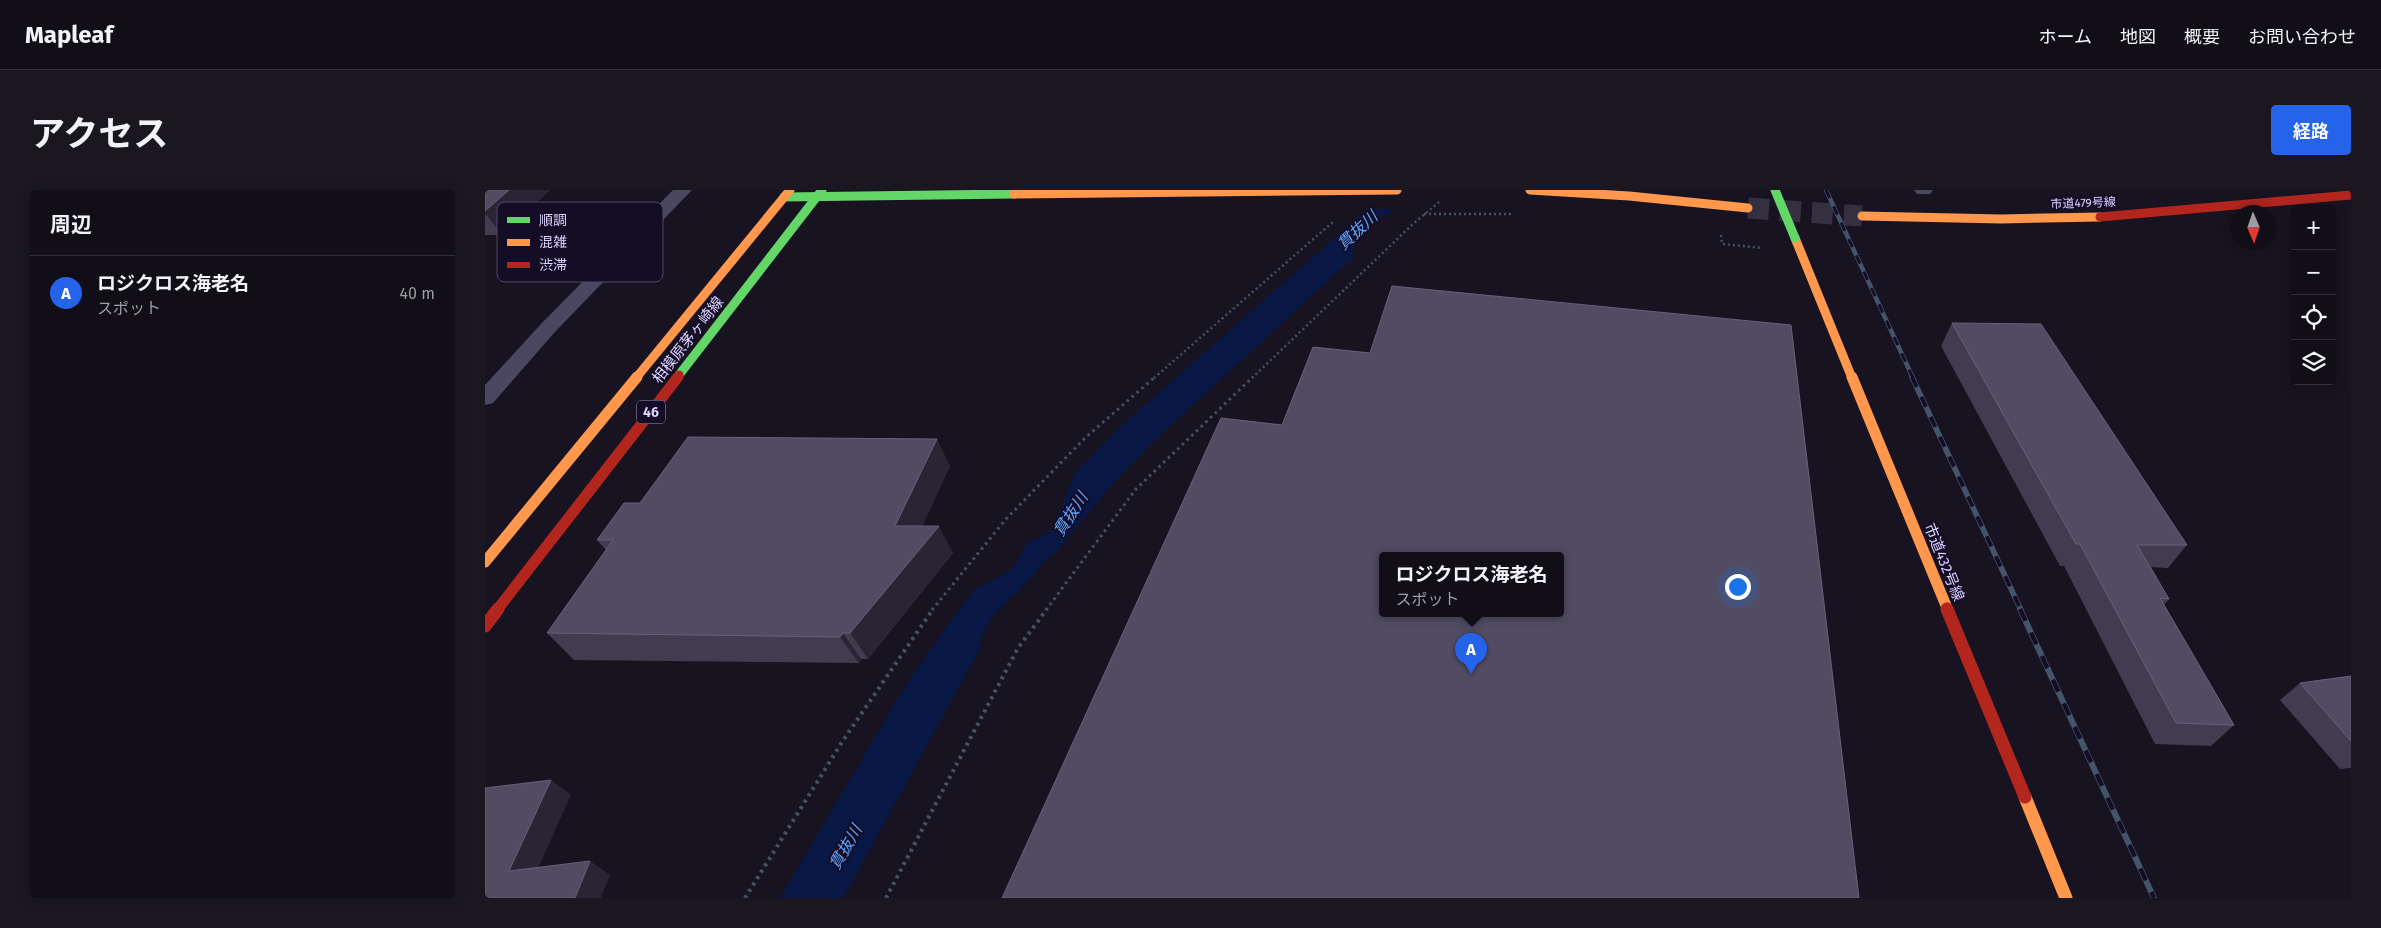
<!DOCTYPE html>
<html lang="ja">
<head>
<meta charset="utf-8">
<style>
  body { margin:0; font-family:"Fira Sans","Noto Sans JP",sans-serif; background:#1a1721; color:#f1f3f6 }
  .controls { position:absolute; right:15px; top:15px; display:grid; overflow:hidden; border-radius:5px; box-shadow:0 2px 12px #0003 }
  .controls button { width:45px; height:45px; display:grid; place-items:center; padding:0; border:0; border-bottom:1px solid #302e37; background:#110e18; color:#f1f3f6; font:25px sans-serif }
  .compass { position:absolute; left:1746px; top:15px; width:45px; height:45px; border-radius:50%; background:#110e18; box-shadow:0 2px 12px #0003; rotate:178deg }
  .you { position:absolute; left:1252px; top:396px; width:18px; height:18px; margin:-12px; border:4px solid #fff; border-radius:50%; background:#1a73e8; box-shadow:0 0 0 8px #1a73e833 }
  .badge { display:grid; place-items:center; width:32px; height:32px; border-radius:50%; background:#2563eb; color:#fff; font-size:16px; font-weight:700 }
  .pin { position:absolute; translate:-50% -41px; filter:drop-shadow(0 1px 2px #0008) }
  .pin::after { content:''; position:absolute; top:26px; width:18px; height:15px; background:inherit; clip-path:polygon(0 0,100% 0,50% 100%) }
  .popup { position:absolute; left:894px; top:362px; width:185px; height:65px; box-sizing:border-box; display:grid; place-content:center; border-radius:5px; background:#110e18; filter:drop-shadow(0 1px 4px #0005); font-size:16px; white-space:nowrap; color:#9c9ca2 }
  .popup b { font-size:19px; color:#f1f3f6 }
  .popup::after { content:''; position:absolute; left:50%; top:100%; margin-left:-10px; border:10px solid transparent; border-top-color:#110e18 }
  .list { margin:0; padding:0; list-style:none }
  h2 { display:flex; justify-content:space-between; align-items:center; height:65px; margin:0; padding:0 20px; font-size:21px }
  h2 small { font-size:16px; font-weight:400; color:#9c9ca2 }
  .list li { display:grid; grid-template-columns:32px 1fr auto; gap:15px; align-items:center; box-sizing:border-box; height:75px; padding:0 20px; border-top:1px solid #302e37 }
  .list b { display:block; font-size:19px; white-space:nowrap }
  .list p { margin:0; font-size:16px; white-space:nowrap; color:#9c9ca2 }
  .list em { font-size:16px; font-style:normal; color:#9c9ca2 }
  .icon { flex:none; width:28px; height:28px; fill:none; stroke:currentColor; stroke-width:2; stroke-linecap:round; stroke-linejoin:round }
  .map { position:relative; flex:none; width:1866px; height:708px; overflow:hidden; border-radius:5px }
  header { display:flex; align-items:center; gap:30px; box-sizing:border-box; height:70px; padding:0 25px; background:#110e18; border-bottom:1px solid #302e37 }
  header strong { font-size:24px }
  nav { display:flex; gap:28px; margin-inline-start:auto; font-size:18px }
  .intro { display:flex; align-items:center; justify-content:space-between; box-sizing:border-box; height:120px; padding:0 30px }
  h1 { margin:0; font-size:35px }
  .button { padding:12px 22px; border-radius:5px; background:#2563eb; color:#fff; font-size:18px; font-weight:700 }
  main { display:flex; gap:30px; padding:0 30px }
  aside { flex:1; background:#110e18; border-radius:5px; box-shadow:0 2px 12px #0003 }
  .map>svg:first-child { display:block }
</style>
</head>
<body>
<header>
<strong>Mapleaf</strong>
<nav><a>ホーム</a><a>地図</a><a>概要</a><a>お問い合わせ</a></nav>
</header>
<div class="intro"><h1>アクセス</h1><a class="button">経路</a></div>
<main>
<aside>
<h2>周辺<small></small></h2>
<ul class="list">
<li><span class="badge">A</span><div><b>ロジクロス海老名</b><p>スポット</p></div><em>40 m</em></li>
</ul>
</aside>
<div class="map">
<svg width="1866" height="708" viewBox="0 0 1866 708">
  <rect width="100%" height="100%" fill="#171320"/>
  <!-- water -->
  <path fill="#081743" d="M904 0H931L903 25 895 26 888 31 867 60 868 68 671 249 625 297 571 363C557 370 557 376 547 387 526 411 498 426 494 461L358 708H295L420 496 463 434 490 399 526 380 543 352 558 346 567 339 590 283 635 237Z"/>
  <!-- pier -->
  <polygon fill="#171320" points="900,0 933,0 914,19 879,19"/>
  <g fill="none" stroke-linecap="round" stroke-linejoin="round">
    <!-- secondary-tunnel -->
    <polyline stroke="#343041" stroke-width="21" stroke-dasharray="21 11" stroke-linecap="butt" points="1263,18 1377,26"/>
    <!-- path-far2 -->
    <g stroke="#465262" stroke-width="2.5" stroke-dasharray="2 3" stroke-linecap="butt">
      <polyline points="939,24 1028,24"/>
      <polyline points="1236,45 1237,54 1277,58"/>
      <polyline points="669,188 849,31"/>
      <polyline points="767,188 928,34 954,12"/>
    </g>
    <!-- path-far1 -->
    <g stroke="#465262" stroke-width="3" stroke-dasharray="2.5 4" stroke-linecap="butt">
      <polyline points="447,420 521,329 601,247 670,187"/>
      <polyline points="561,420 651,299 768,187"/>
    </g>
    <!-- path -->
    <g stroke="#465262" stroke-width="4" stroke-dasharray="3 4.5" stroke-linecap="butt">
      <polyline points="260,708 357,552 448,419"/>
      <polyline points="401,708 533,458 562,419"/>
    </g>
    <!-- lane -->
    <g fill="#4b4761" fill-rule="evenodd">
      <polygon points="188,0 207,0 69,143 8,213 0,215 0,195 55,135"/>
      <polygon points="1429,0 1448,0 1445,4 1432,4"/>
    </g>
    <!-- fast -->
    <g stroke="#63d668" stroke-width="9">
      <polyline points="299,7 529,4"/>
      <polyline points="194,185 337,0"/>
    </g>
    <!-- slow-far2 -->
    <g stroke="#ff974d" stroke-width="9">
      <polyline points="1045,0 1144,6 1263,18"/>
      <polyline points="529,4 912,0"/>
      <polyline points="1377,26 1516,29 1615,27"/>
      <polyline points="1310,48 1367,188"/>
      <polyline points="151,188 305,0"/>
    </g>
    <!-- slow-far1 -->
    <g stroke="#ff974d" stroke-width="11">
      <polyline points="1367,187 1462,418"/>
      <polyline points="0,372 152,187"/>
    </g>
    <!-- slow -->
    <polyline stroke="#ff974d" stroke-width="13" points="1540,607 1581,708"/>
    <!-- jam-far2 -->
    <g stroke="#b3261e" stroke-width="9">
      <polyline points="1615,27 1866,5"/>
      <polyline points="192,188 194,185"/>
    </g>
    <!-- jam-far1 -->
    <g stroke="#b3261e" stroke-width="11">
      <polyline points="1462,418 1463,420"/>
      <polyline points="12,420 193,187"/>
    </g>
    <!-- jam -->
    <g stroke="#b3261e" stroke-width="13">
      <polyline points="1462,419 1540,607"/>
      <polyline points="0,436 13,419"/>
    </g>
    <defs>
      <polyline id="rail-far2" points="1341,0 1428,188"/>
      <polyline id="rail-far1" points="1427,187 1536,420"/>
      <polyline id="rail" points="1535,419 1669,708"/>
    </defs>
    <!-- rail-far2 casing -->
    <use href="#rail-far2" stroke="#44556b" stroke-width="4.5"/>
    <!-- rail-far1 casing -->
    <use href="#rail-far1" stroke="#44556b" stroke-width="5.5"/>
    <!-- rail casing -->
    <use href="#rail" stroke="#44556b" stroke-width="6"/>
    <!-- rail-far2 -->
    <use href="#rail-far2" stroke="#140d26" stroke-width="3" stroke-dasharray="9" stroke-linecap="butt"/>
    <!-- rail-far1 -->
    <use href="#rail-far1" stroke="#140d26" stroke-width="4" stroke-dasharray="11" stroke-linecap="butt"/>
    <!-- rail -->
    <use href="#rail" stroke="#140d26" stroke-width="4.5" stroke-dasharray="13" stroke-linecap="butt"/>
    <!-- fast-bridge -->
    <polyline stroke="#63d668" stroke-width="9" points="1290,0 1310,48"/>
  </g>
  <!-- wall -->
  <g fill="#413c4f">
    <polygon points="0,0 65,0 17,45 0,45"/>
    <polygon points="1467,133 1702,355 1683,378 1666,377 1684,409 1679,415 1749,535 1726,556 1670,554 1579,376 1575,376 1456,156"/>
    <polygon points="465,276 437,336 468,363 383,469 376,469 374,473 89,470 62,443 121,360 112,350 155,313"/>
    <polygon points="1866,486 1866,578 1855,579 1795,510 1815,493"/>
  </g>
  <!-- shaded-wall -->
  <g fill="#292534">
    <polygon points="24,0 65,0 17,45 0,23 0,21"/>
    <polygon points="452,249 465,276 425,363 410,336"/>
    <polygon points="454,336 468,363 383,469 365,443"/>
    <polygon points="358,443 376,469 374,473 355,447"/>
    <polygon points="66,590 86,605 45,696 24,681"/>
    <polygon points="105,671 125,685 116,708 90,708"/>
  </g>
  <!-- building -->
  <g fill="#514c62" stroke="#67617b" fill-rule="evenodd">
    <polygon points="0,0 24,0 0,21"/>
    <path d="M907 96 1306 135 1374 708H517L736 228 797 235 828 157 885 163ZM897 365H1075V423H897Z"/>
    <polygon points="1467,133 1556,134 1702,355 1652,355 1684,409 1675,408 1749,535 1691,533 1595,354 1591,354"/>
    <polygon points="203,247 452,249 410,336 454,336 365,443 358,443 355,447 62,443 128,350 112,350 139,313 155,313"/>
    <polygon points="1866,486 1866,551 1815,493"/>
    <polygon points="66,590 24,681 105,671 90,708 0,708 0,598"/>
  </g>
  <g text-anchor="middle" stroke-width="4" stroke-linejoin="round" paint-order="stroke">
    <!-- far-street labels -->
    <g font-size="12" fill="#dbd2ff" stroke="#140d26">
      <text transform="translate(1598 13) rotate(-2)" y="4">市道479号線</text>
    </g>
    <!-- shield labels -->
    <rect fill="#140d26" stroke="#9f97be" stroke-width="1" x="152" y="210.5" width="28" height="23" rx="4"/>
    <g font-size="14" font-weight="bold" fill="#dbd2ff">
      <text x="166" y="227">46</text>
    </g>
    <!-- street labels -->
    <g font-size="15" fill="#dbd2ff" stroke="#140d26">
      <text transform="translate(203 150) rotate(-52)" y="5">相模原茅ヶ崎線</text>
      <text transform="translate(1459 372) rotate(68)" y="5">市道432号線</text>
    </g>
    <!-- water labels -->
    <g font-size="16" font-style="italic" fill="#60a6ff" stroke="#140d26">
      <text transform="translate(872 40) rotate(-43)" y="6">貫抜川</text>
      <text transform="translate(585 324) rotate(-57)" y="6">貫抜川</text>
      <text transform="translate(360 657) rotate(-60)" y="6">貫抜川</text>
    </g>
  </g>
  <!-- legend -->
  <rect x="12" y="12" width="166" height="80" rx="8" fill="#140d26" stroke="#504867" stroke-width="1"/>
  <rect x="22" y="27" width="23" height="6" fill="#63d668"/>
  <rect x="22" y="49" width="23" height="7" fill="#ff974d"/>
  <rect x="22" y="72" width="23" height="6" fill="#b3261e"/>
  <g font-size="14" fill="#dbd2ff">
    <text x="54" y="35">順調</text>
    <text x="54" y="57">混雑</text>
    <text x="54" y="80">渋滞</text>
  </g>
</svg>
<div class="controls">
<button>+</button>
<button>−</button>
<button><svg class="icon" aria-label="locate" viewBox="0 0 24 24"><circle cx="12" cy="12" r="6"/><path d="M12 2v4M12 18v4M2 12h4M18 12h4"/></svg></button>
<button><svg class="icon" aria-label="layers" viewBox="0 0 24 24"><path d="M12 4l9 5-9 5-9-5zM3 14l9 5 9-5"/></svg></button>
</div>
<svg class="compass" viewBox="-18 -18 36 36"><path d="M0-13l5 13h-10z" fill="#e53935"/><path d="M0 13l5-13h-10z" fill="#9c9ca2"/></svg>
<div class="you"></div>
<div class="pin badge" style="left:986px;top:484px">A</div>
<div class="popup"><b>ロジクロス海老名</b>スポット</div>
</div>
</main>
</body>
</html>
